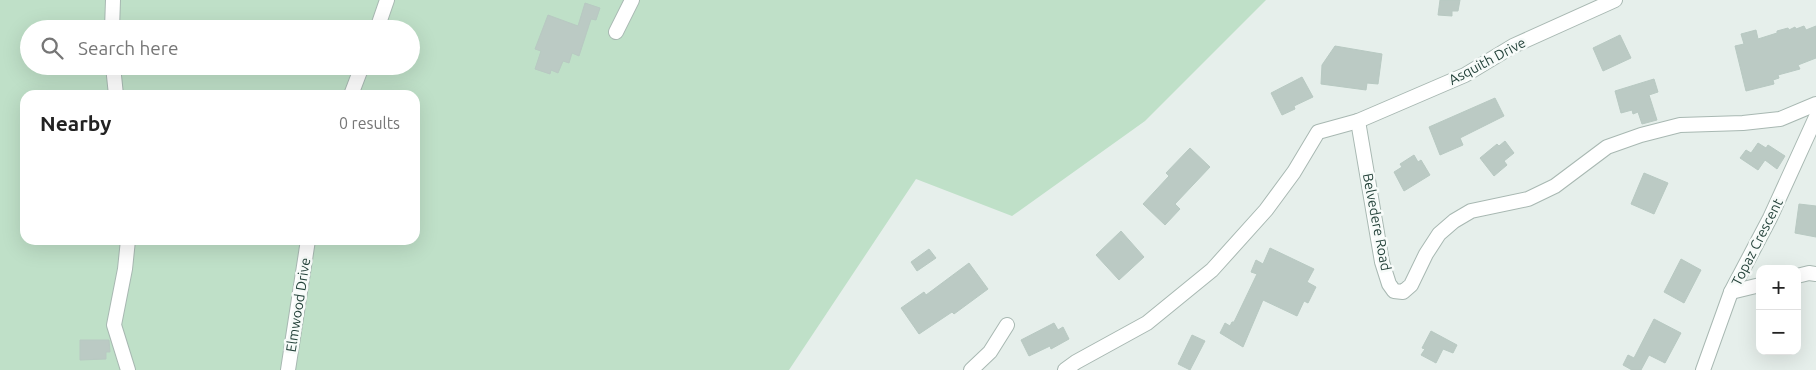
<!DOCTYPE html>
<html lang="en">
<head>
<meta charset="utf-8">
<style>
  body { margin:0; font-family:Ubuntu,sans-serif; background:#f6f6f6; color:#222 }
  .controls { position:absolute; right:15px; bottom:15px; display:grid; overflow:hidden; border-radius:10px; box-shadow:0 5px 20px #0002 }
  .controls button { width:45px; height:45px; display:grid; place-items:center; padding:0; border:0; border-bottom:1px solid #e0e0e0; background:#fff; color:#222; font:25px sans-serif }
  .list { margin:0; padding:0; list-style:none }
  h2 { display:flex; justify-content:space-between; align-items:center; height:65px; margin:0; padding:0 20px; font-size:21px }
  h2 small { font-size:16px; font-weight:400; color:#767676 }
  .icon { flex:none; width:28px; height:28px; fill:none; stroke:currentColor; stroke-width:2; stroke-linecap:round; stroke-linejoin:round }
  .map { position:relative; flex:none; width:1816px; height:370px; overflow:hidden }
  .search { position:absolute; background:#fff; box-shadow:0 5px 20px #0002; left:20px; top:20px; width:400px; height:55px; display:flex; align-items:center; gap:12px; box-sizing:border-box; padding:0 18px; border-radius:28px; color:#767676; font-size:19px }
  .panel { position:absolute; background:#fff; box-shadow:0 5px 20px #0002; left:20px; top:90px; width:400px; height:155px; border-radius:15px }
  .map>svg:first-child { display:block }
</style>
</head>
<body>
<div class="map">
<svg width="1816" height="370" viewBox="0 0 1816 370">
  <rect width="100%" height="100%" fill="#e6efeb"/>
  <!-- green -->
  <path fill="#bfe0c8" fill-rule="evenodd" d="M0 0H1266L1145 121 1012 216 916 179 789 370H0ZM29 29H411V66H29ZM25 95H415V240H25Z"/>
  <!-- building -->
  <g fill="#bbcac4" stroke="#b8c9c2">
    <polygon points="1440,0 1460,0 1458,11 1452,11 1452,16 1438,15"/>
    <polygon points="585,3 600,8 596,20 591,19 579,56 572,53 569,63 563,61 558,73 551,70 550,74 535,69 541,51 535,49 548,15 578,26"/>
    <polygon points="1804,26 1806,30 1816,26 1816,58 1798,65 1800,69 1778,75 1779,78 1773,80 1774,84 1746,91 1735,46 1744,44 1741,34 1756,30 1758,39 1777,33 1777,31 1788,28 1789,30 1795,27 1796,29"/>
    <polygon points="1620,35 1631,58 1603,71 1593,48"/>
    <polygon points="1335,46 1382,54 1378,84 1367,83 1366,90 1321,84 1322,65"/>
    <polygon points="1302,77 1313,97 1294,106 1295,109 1282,115 1271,93"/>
    <polygon points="1654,79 1658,92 1649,95 1657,120 1642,124 1638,112 1633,114 1632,110 1621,113 1615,91"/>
    <polygon points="1495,98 1504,116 1460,138 1463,145 1440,155 1429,127"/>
    <polygon points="1505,141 1514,153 1504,161 1507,165 1494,176 1480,158 1497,144 1499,146"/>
    <polygon points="1758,143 1766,148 1768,145 1785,156 1777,169 1765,160 1758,170 1740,158 1746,150 1751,153"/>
    <polygon points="1190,148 1210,167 1175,204 1180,209 1165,225 1143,204 1169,176 1166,173"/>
    <polygon points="1414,155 1418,162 1421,160 1430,175 1404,191 1394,172 1402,167 1400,164"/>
    <polygon points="1644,173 1668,183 1654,214 1631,204"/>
    <polygon points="1799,204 1816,206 1816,237 1795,233"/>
    <polygon points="1121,231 1144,257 1119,280 1096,255"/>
    <polygon points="1270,248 1314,269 1307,282 1316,287 1308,303 1304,301 1297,316 1263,300 1243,347 1220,333 1225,323 1230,326 1232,322 1234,322 1257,274 1251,272 1256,260 1263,264"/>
    <polygon points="929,249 936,258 917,271 911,262"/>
    <polygon points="1681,259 1701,270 1684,303 1664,292"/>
    <polygon points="969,263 988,289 954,314 952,312 919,334 901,308 924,292 926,295"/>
    <polygon points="1654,319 1681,333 1665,363 1649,355 1641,370 1632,370 1623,365 1628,355 1634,358"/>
    <polygon points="1054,323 1058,330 1063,327 1069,339 1051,349 1050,346 1029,356 1021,340"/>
    <polygon points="1431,331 1457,345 1453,353 1443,349 1436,363 1421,355 1425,349 1422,348"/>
    <polygon points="1192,335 1205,341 1190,370 1178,364"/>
    <polygon points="80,340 109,340 110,352 106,352 106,359 80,360"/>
  </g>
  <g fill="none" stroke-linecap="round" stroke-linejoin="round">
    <defs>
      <g id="street">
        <polyline points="112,29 113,0"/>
        <polyline points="377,29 387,0"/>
        <polyline points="616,32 632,0"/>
        <polyline points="113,66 116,95"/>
        <polyline points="351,95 362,66"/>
        <polyline points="1358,121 1382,262 1389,284 1394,291 1403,292 1411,285 1426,254 1439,234 1454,221 1471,211 1528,199 1555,186 1607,147 1641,135 1680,125 1743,123 1780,119 1816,104"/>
        <polyline points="128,240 125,269 114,325 128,370"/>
        <polyline points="1797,276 1809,273 1816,274"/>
        <polyline points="1731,292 1760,285"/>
        <polyline points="288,370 308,240"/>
        <polyline points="971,370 990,352 1007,325"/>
        <polyline points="1065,370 1076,362 1147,323 1212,270 1266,210 1294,172 1318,132 1358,121 1465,75 1513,46 1615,0"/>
        <polyline points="1703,370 1731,292 1770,218 1816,117"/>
      </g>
    </defs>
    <!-- street casing -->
    <use href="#street" stroke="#a8b8b2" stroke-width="16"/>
    <!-- street -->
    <use href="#street" stroke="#fff" stroke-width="14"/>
  </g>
  <g text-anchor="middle" stroke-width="5" stroke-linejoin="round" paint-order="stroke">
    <!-- street labels -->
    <g font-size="14" fill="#24423a" stroke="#f7fbf9">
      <text transform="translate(1487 61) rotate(-28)" y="5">Asquith Drive</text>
      <text transform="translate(1377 222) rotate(79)" y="5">Belvedere Road</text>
      <text transform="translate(1757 242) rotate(-63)" y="5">Topaz Crescent</text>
      <text transform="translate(298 305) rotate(-81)" y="5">Elmwood Drive</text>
    </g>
  </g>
</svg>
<div class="controls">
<button>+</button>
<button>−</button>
</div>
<div class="search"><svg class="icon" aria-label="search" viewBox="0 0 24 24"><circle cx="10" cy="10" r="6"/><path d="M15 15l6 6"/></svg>Search here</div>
<section class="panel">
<h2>Nearby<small>0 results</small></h2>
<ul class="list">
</ul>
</section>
</div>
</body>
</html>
